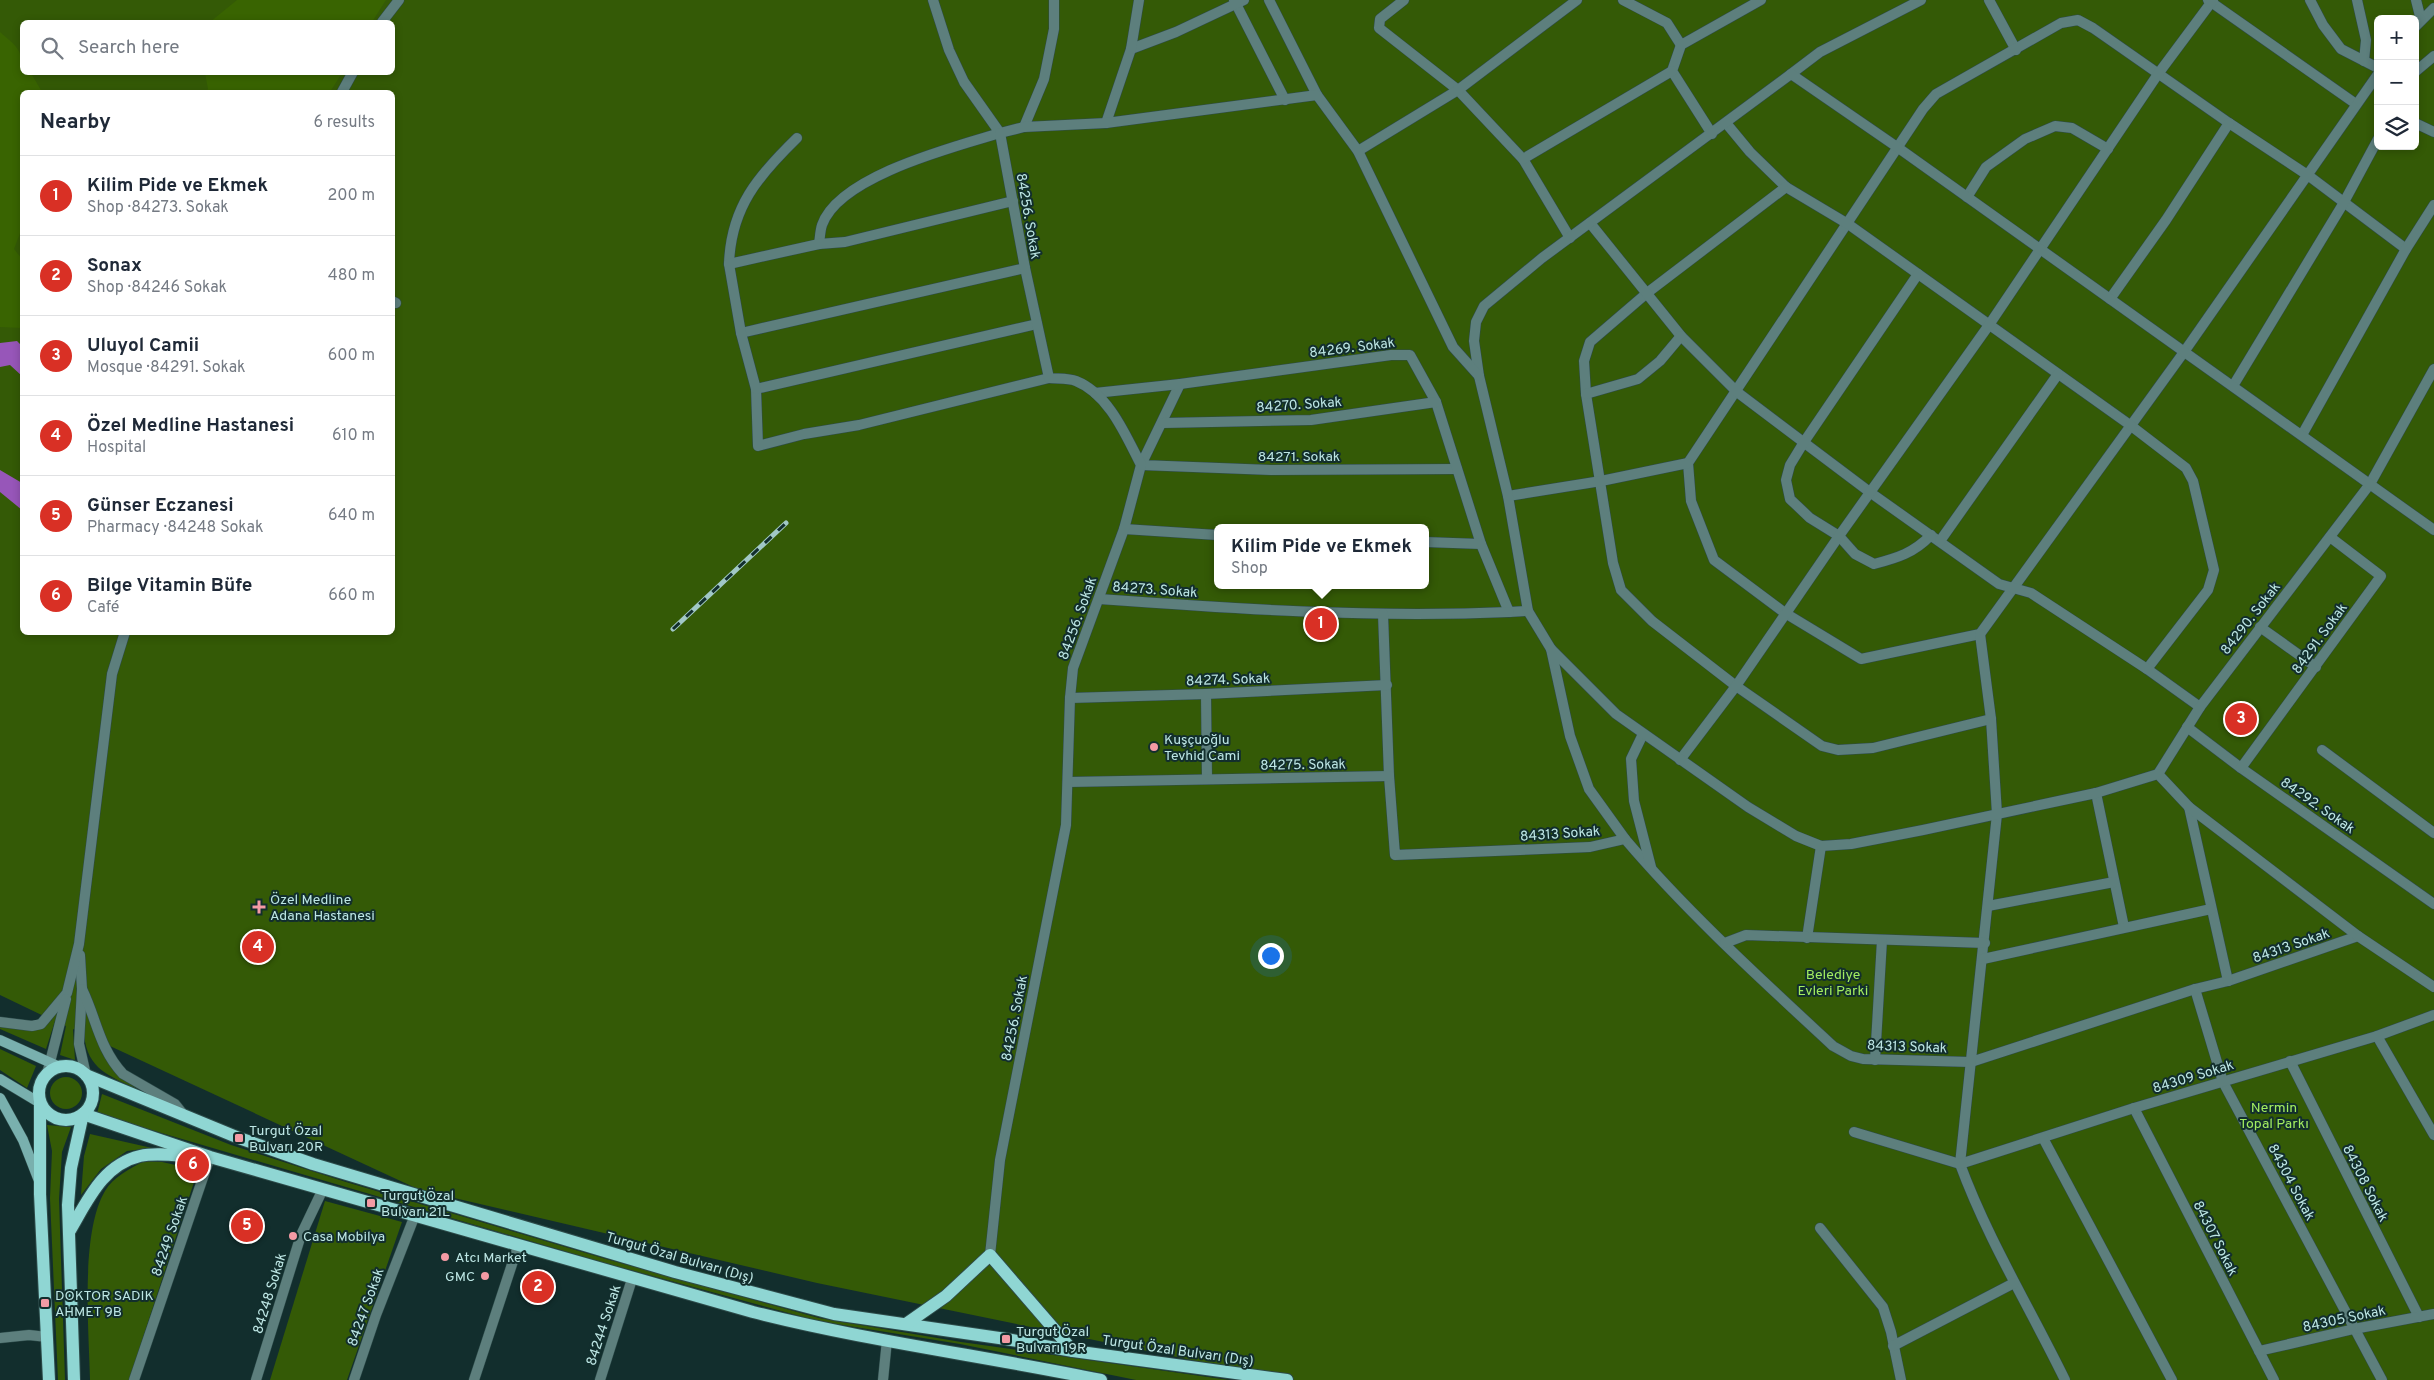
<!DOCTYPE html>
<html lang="en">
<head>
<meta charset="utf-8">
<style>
  body { margin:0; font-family:Overpass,sans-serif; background:#f2f2f3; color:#1f2937 }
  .controls { position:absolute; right:15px; top:15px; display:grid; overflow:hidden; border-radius:8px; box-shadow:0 2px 8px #0003 }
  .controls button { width:45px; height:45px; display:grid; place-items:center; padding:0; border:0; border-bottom:1px solid #e0e1e3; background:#fff; color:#1f2937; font:25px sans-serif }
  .you { position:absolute; left:1270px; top:955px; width:18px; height:18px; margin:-12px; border:4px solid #fff; border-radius:50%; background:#1a73e8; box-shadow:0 0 0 8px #1a73e833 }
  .badge { display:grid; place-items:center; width:32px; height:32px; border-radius:50%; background:#d93025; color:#fff; font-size:16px; font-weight:700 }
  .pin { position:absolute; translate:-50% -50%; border:2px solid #fff; box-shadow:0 1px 5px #0006 }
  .popup { position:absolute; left:1214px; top:524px; width:215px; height:65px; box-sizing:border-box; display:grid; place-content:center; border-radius:8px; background:#fff; filter:drop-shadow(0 1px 4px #0005); font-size:16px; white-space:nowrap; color:#747a83 }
  .popup b { font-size:19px; color:#1f2937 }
  .popup::after { content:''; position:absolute; left:50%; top:100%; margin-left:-10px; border:10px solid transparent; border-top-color:#fff }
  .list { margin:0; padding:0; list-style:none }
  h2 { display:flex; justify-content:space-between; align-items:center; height:65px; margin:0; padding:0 20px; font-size:21px }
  h2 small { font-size:16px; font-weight:400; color:#747a83 }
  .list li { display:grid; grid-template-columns:32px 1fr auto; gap:15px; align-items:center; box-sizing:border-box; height:80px; padding:0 20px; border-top:1px solid #e0e1e3 }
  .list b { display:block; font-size:19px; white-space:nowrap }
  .list p { margin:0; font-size:16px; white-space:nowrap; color:#747a83 }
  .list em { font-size:16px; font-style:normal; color:#747a83 }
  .icon { flex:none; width:28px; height:28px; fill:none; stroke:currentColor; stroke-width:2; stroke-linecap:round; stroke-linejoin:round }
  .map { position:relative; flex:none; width:2434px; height:1380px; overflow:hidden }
  .search { position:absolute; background:#fff; box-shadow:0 2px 8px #0003; left:20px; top:20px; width:375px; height:55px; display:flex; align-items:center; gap:12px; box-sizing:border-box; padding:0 18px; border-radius:8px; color:#747a83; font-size:19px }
  .panel { position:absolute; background:#fff; box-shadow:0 2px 8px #0003; left:20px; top:90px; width:375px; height:545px; border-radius:8px }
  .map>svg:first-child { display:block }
</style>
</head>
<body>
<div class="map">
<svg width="2434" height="1380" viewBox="0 0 2434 1380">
  <rect width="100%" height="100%" fill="#122e2d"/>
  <!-- green -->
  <g fill="#345a06" fill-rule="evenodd">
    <path d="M0 0H2434V1380H1289L817 1283 420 1190 97 1040C104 1063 119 1077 139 1090 110 1076 87 1070 84 1034L73 1029 75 1060 60 1055 66 1026 55 1021 46 1049 0 1029V1025L38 1028 52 1020 0 995ZM2378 19H2415V146H2378ZM22 22H392V72H22ZM22 92H392V632H22ZM1217 528H1425V585H1217Z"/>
    <polygon points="0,1049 36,1066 27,1088 0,1070"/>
    <circle cx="66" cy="1093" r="16"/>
    <polygon points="102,1094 231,1145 346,1182 606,1259 819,1318 961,1342 1229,1380 1136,1380 960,1344 818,1321 605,1263 97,1114"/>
    <polygon points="47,1125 71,1127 62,1152 59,1199 65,1380 58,1380 50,1198 52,1151"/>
    <polygon points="90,1134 152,1148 127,1151 101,1169 81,1195 84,1156"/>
    <path d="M144 1161 162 1162 198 1170 129 1380H90C89 1331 80 1233 105 1191 113 1177 130 1169 144 1161Z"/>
    <polygon points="325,1201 402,1222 347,1380 270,1380"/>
  </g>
  <!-- forest -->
  <g fill="#396401">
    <polygon points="237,0 386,0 372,22 210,22"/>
    <path d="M0 32C17 47 22 48 22 72L31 73 42 92H22V228L14 249 22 259V328L0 327Z"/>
    <polygon points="205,73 205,72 342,73 330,92 206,92 208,89"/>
  </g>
  <!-- water -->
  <g fill="#9756b9">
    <polygon points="17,341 22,346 22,376 10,365 0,367 0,343"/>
    <polygon points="0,470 22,483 22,510 0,492"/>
  </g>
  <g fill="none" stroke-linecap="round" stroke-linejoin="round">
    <defs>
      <g id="minor">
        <polyline points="1234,0 1285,100"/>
        <polyline points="1269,0 1317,95"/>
        <polyline points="1404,0 1380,19 1379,28 1458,90 1523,159 1570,238"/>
        <polyline points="1623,0 1667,23 1681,45"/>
        <polyline points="1989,0 2016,50"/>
        <polyline points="2208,0 2356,104"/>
        <polyline points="2310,0 2323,25 2341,49 2378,68"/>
        <polyline points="2357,0 2366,40 2364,61"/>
        <polyline points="2416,0 2421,20"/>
        <polyline points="2415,27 2434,8"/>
        <polyline points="1131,49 1176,32 1244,0"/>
        <polyline points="2415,72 2434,56"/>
        <polyline points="1791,74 1820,52 1921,0"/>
        <polyline points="2378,74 2184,352 1980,634 1861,659 1785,613 1714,560 1691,501 1688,463 1923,109 1936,94 2061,23 2078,20 2093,28 2229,123 2309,176 2406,249"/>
        <polyline points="1106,123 1131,49 1139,0"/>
        <polyline points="1726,123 1750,152 1786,187 1848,224 2130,425 2186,468 2193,481 2214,570 2208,590 2147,669"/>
        <polyline points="2415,123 2434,132"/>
        <polyline points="1024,127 1044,79 1054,29 1054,0"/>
        <polyline points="1712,134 1672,71 1681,45 1761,0"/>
        <polyline points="1358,151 1458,90 1577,0"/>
        <polyline points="1523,159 1672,71"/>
        <polyline points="1786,187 1647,293 1590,342 1584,361 1586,394 1613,563 1621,590 1652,621 1736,686 1822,746 1838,750 1873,748 1991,719"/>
        <polyline points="1967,197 1986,167 2025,139 2055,126 2072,128 2108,149"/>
        <polyline points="1590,223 1681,336 1737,392 1871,493 1999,584 2031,593 2147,669 2200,707"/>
        <path d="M819 244C820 238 820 231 822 225 839 176 954 147 1000 133L964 82 949 50 933 0"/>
        <path d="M729 264C731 207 758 176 797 138"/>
        <path d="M1918 274 1804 442 1790 465 1786 480 1790 499 1810 518 1839 536 1855 554 1874 564C1897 558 1914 553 1931 535"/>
        <polyline points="2110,299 2166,220 2229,123"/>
        <polyline points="392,301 396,303"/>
        <polyline points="1037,324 756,389 758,446 804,434 859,425 1049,378"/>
        <polyline points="741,333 1025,268"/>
        <polyline points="1180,384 1141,465 1271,470 1457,469"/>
        <polyline points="2233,386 2343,204 2378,139"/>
        <polyline points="756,389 741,333 729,264 819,244 845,242 1013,201"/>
        <polyline points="1095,393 1180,384 1391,355 1410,355 1436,402 1481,544 1509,612 1528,611"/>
        <polyline points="1586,394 1638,379 1660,361 1681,336"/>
        <polyline points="1163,423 1311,420 1436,402"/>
        <polyline points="2302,435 2406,249 2434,205"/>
        <polyline points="1508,496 1601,481 1688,463"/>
        <polyline points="1124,529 1217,535"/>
        <polyline points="1940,541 2058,374"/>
        <polyline points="1425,542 1481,544"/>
        <path d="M1099 599C1236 609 1372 618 1509 612"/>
        <path d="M1383 614 1389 776 1395 855 1590 847 1625 839C1688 913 1762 980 1833 1046L1851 1056 1863 1059 1971 1062 2195 989 2228 981 2358 936"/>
        <polyline points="2260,627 2316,667"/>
        <path d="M1980 634 1991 719 1997 814 1960 1164C1988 1240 2030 1308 2065 1380"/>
        <polyline points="1551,649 1570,736 1589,789 1625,839"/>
        <polyline points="1206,694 1207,779"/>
        <polyline points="1070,698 1206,694 1387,685"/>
        <polyline points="2187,727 2241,768 2434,904"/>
        <polyline points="1643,734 1631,759 1634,801 1651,867"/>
        <polyline points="2322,750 2434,833"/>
        <polyline points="1680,760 1736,686 1839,536 1989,325 2158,74 2213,0"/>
        <polyline points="2241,768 2381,576 2330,537"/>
        <polyline points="2158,774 2200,707 2370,484 2434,369"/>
        <polyline points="1068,782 1389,776"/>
        <polyline points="2096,793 2124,927"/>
        <polyline points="2189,807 2228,981"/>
        <polyline points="1988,906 2114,882"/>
        <polyline points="1807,938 1821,846"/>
        <polyline points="1725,943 1746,935 1985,943"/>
        <polyline points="1983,959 2211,909"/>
        <polyline points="2195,989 2223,1082 2382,1380"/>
        <polyline points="2377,1036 2434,1135"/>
        <polyline points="1875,1060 1882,940"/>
        <polyline points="2290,1061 2419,1317"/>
        <polyline points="2134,1108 2274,1380"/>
        <polyline points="1854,1132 1960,1164 2134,1108 2377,1036 2434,1015"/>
        <polyline points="2043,1138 2172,1380"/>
        <polyline points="1820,1228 1883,1307 1891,1332 1901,1380"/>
        <polyline points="0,1338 29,1335 47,1337"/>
        <polyline points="1893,1346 2014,1283"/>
        <polyline points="2259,1351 2354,1329 2434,1314"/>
        <polyline points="134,1380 210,1157"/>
        <polyline points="256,1380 301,1235 323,1189"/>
        <polyline points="354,1380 376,1315 415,1215"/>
        <polyline points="474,1380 518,1246"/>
        <polyline points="600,1380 632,1279"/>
        <polyline points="883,1380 887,1340"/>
      </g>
      <g id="tertiary">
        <polyline points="382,22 399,0"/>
        <polyline points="342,92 353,72"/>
        <polyline points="2434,530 1897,147 1791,74 1542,258 1484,306 1476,322 1474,341 1479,376 1508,496 1528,611 1551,649 1616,714 1748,807 1796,836 1821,846 1851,844 1923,830 2096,793 2158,774 2189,807 2358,936 2434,987"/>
        <polyline points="80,955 82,989 79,1044 86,1075"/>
        <path d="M82 989C97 1020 99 1048 123 1074L175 1104 183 1114"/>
        <polyline points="0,1022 32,1026 41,1024 67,993 79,944 112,674 125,632"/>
        <polyline points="47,1074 66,999"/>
        <path d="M990 1255 1000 1160 1066 825 1070 698 1073 668 1124 529 1141 465C1126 436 1109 394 1076 381 1068 378 1057 379 1049 378L1025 268 1000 133 1024 127 1106 123 1317 95 1358 151 1453 347 1479 376"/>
      </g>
      <g id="secondary">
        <polyline points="0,1040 60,1067"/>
        <polyline points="0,1079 40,1103"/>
        <polyline points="0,1098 23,1140 39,1181"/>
      </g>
      <g id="primary">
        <circle cx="66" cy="1093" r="27"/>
        <polyline points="86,1075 239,1138 313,1164 675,1272 834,1314 1006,1339 1073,1351 1287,1380"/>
        <polyline points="40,1103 40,1194 49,1380"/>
        <path d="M83 1114 210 1157 753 1312C867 1341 985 1356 1101 1380"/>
        <path d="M69 1232C87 1202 102 1165 140 1156 157 1152 179 1156 197 1157"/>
        <polyline points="906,1324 946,1296 990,1255 1073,1351"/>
        <polyline points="74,1380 68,1205 71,1168 83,1114"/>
      </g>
    </defs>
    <!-- minor casing -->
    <use href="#minor" stroke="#2d4b4a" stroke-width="11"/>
    <!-- tertiary casing -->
    <use href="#tertiary" stroke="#2d4b4a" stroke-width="11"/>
    <!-- secondary casing -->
    <use href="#secondary" stroke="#2d4b4a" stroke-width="11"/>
    <!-- primary casing -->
    <use href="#primary" stroke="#2d4b4a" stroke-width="14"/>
    <!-- minor -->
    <use href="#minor" stroke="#5d7f7d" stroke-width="10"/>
    <!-- tertiary -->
    <use href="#tertiary" stroke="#5d7f7d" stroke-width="10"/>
    <!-- secondary -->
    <use href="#secondary" stroke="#79b0ae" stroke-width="10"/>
    <!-- primary -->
    <use href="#primary" stroke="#8fd6d3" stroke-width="12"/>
    <defs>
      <polyline id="rail" points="673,629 786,523"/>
    </defs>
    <!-- rail casing -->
    <use href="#rail" stroke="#a1c8c6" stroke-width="5"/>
    <!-- rail -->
    <use href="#rail" stroke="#122e2d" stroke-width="3" stroke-dasharray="9" stroke-linecap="butt"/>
  </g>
  <!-- markers -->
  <g fill="#f49aa4" stroke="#122e2d" stroke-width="2">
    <circle cx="1154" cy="747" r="5"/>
    <path d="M256.5 899.5h5v5h5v5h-5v5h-5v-5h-5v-5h5z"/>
    <rect x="234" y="1133" width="10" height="10" rx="2.5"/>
    <rect x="366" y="1198" width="10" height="10" rx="2.5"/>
    <circle cx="293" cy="1236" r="5"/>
    <circle cx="445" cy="1257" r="5"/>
    <circle cx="485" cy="1276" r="5"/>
    <rect x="40" y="1298" width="10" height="10" rx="2.5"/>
    <rect x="1001" y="1334" width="10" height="10" rx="2.5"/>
  </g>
  <g text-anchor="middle" stroke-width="4" stroke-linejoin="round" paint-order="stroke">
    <!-- street labels -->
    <g font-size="14" fill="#bde6e4" stroke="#122e2d">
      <text transform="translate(1029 216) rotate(80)" y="5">84256. Sokak</text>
      <text transform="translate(1352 347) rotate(-7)" y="5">84269. Sokak</text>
      <text transform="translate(1299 404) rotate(-4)" y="5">84270. Sokak</text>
      <text x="1299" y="461">84271. Sokak</text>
      <text transform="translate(1155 589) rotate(4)" y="5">84273. Sokak</text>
      <text transform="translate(1077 618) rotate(-70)" y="5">84256. Sokak</text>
      <text transform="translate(2250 618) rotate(-52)" y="5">84290. Sokak</text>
      <text transform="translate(2319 638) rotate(-54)" y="5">84291. Sokak</text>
      <text transform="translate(1228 679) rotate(-2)" y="5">84274. Sokak</text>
      <text transform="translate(1303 764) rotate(-1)" y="5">84275. Sokak</text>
      <text transform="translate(2318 805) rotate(35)" y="5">84292. Sokak</text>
      <text transform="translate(1560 833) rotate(-4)" y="5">84313 Sokak</text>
      <text transform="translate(2291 945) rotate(-19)" y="5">84313 Sokak</text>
      <text transform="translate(1014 1018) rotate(-79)" y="5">84256. Sokak</text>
      <text transform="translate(1907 1046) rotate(2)" y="5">84313 Sokak</text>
      <text transform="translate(2193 1076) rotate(-17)" y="5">84309 Sokak</text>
      <text transform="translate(2292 1182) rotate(62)" y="5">84304 Sokak</text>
      <text transform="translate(2366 1183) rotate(63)" y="5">84308 Sokak</text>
      <text transform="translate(169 1236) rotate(-71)" y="5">84249 Sokak</text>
      <text transform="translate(2216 1238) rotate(63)" y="5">84307 Sokak</text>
      <text transform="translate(680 1257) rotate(16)" y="5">Turgut Özal Bulvarı (Dış)</text>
      <text transform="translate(269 1293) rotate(-73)" y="5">84248 Sokak</text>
      <text transform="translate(365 1307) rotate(-70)" y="5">84247 Sokak</text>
      <text transform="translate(2344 1318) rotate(-12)" y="5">84305 Sokak</text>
      <text transform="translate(603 1325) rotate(-72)" y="5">84244 Sokak</text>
      <text transform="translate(1178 1350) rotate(8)" y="5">Turgut Özal Bulvarı (Dış)</text>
    </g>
    <!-- poi labels -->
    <g font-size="14" fill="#bde6e4" stroke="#122e2d" text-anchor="start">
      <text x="1164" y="744">Kuşçuoğlu<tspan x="1164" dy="16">Tevhid Cami</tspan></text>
      <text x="270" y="904">Özel Medline<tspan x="270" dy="16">Adana Hastanesi</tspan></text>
      <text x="249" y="1135">Turgut Özal<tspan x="249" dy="16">Bulvarı 20R</tspan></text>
      <text x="381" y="1200">Turgut Özal<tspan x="381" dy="16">Bulvarı 21L</tspan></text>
      <text x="303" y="1241">Casa Mobilya</text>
      <text x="455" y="1262">Atcı Market</text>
      <text x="475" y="1281" text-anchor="end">GMC</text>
      <text x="55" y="1300">DOKTOR SADIK<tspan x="55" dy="16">AHMET 9B</tspan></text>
      <text x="1016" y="1336">Turgut Özal<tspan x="1016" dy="16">Bulvarı 19R</tspan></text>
    </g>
    <!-- park labels -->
    <g font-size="14" fill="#a3ed60" stroke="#122e2d">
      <text x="1833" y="979">Belediye<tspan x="1833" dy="16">Evleri Parki</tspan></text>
      <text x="2274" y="1112">Nermin<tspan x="2274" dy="16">Topal Parkı</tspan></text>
    </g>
  </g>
</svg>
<div class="controls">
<button>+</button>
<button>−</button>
<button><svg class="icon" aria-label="layers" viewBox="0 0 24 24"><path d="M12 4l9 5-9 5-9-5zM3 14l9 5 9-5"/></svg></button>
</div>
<div class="you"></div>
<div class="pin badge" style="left:1321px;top:624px">1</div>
<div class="popup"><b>Kilim Pide ve Ekmek</b>Shop</div>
<div class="pin badge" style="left:538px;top:1287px">2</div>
<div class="pin badge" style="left:2241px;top:719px">3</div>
<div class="pin badge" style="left:258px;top:947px">4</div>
<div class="pin badge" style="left:247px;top:1226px">5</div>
<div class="pin badge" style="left:193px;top:1165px">6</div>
<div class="search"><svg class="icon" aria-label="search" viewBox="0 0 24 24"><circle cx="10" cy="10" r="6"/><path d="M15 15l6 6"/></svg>Search here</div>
<section class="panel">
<h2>Nearby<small>6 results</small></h2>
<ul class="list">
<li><span class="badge">1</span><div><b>Kilim Pide ve Ekmek</b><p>Shop · 84273. Sokak</p></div><em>200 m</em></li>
<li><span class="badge">2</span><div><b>Sonax</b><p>Shop · 84246 Sokak</p></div><em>480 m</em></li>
<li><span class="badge">3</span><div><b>Uluyol Camii</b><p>Mosque · 84291. Sokak</p></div><em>600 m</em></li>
<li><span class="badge">4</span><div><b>Özel Medline Hastanesi</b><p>Hospital</p></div><em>610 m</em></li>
<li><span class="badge">5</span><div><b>Günser Eczanesi</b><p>Pharmacy · 84248 Sokak</p></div><em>640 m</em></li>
<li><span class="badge">6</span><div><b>Bilge Vitamin Büfe</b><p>Café</p></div><em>660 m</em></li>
</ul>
</section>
</div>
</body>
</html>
